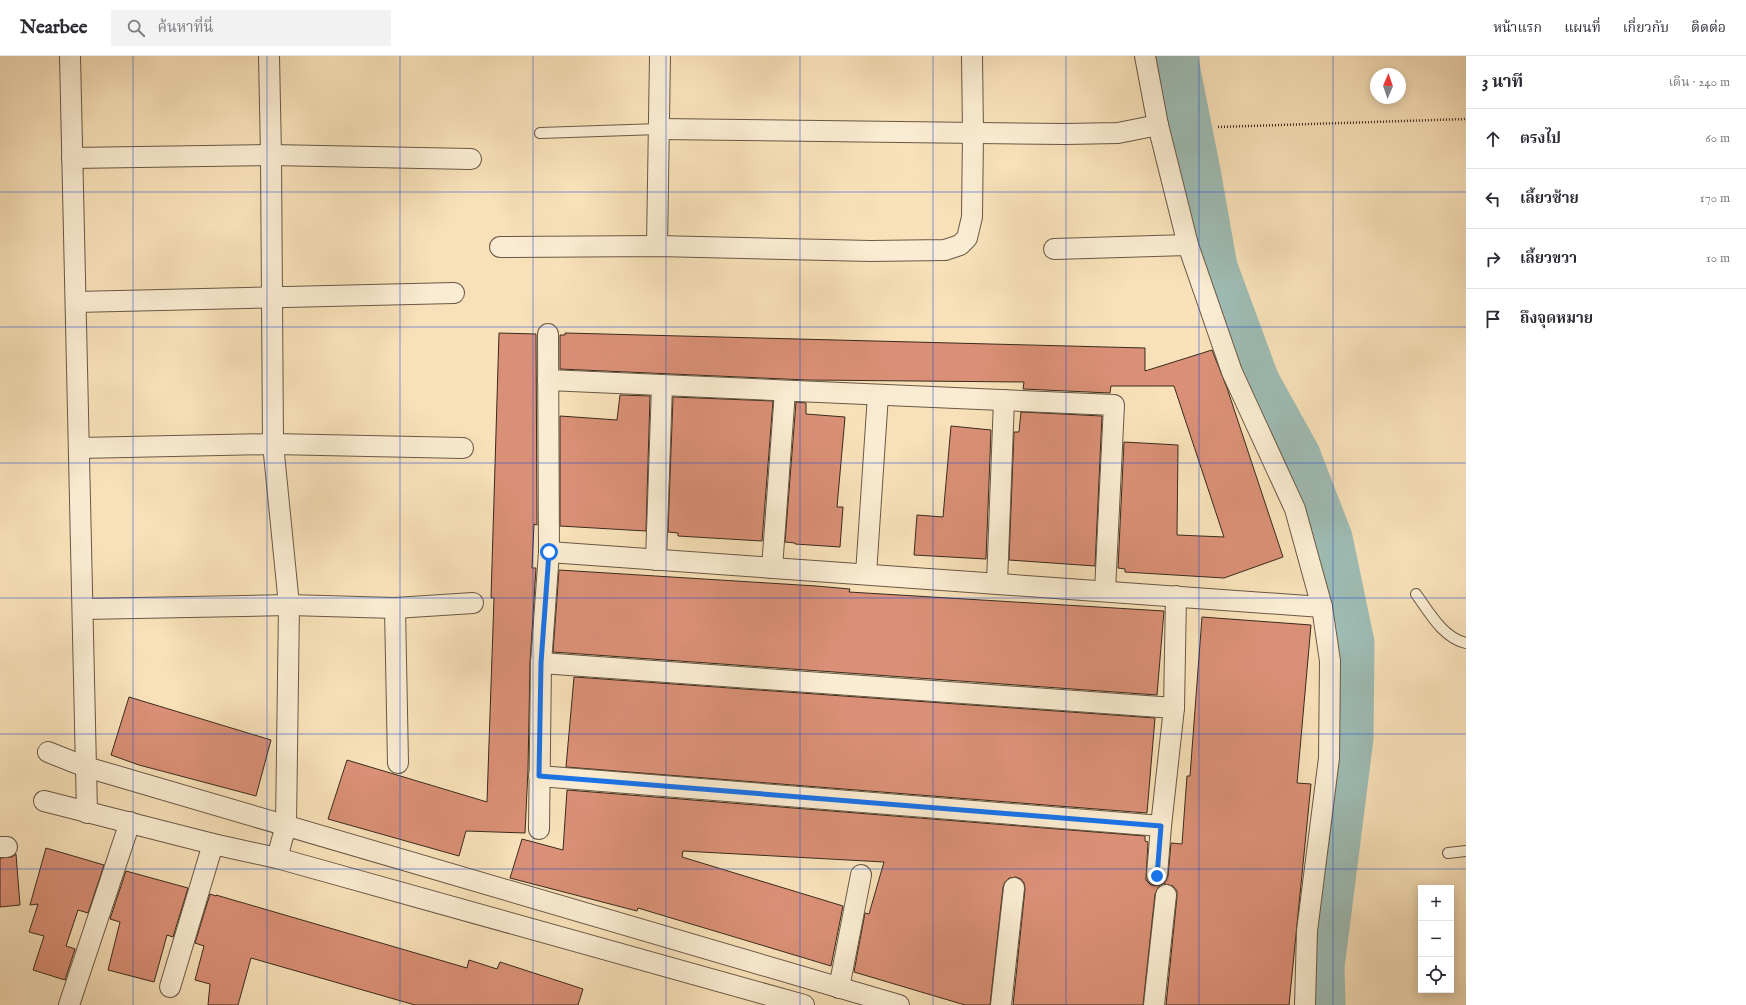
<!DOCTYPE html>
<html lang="th">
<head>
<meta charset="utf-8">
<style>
  body { margin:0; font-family:"IM FELL English","Noto Serif Thai",serif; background:#f2f2f3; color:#2b2b33 }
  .controls { position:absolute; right:12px; bottom:12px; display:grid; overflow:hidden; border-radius:0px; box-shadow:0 2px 10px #0003 }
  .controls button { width:36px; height:36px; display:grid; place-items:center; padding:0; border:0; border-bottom:1px solid #e1e1e2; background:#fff; color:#2b2b33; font:20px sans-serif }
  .compass { position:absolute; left:1370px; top:12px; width:36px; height:36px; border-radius:50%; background:#fff; box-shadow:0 2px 10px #0003; rotate:2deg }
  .stop { position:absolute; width:12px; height:12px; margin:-9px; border:3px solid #1a73e8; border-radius:50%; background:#fff }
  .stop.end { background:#1a73e8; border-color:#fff; box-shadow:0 1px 4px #0008 }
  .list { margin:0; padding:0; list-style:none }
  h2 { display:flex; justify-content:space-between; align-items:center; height:52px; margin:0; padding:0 16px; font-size:17px }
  h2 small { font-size:13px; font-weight:400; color:#7c7c81 }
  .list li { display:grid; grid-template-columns:26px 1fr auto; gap:12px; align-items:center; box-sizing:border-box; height:60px; padding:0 16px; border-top:1px solid #e1e1e2 }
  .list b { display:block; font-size:15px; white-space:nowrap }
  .list em { font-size:13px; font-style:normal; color:#7c7c81 }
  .icon { flex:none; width:22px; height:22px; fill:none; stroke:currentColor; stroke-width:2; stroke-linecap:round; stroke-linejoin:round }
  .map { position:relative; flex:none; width:1466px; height:949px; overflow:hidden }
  header { display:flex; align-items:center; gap:24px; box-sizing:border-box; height:56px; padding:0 20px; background:#fff; border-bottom:1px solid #e1e1e2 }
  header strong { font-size:19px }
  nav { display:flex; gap:22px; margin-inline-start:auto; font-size:14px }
  .search { width:280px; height:36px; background:#f2f2f3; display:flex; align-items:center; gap:10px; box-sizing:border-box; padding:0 14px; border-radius:0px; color:#7c7c81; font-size:15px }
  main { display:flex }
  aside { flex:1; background:#fff }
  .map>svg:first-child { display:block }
</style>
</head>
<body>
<header>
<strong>Nearbee</strong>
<div class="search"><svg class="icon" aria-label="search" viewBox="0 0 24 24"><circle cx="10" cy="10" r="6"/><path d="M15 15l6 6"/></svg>ค้นหาที่นี่</div>
<nav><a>หน้าแรก</a><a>แผนที่</a><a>เกี่ยวกับ</a><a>ติดต่อ</a></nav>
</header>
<main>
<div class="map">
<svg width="1466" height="949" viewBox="0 0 1466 949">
  <rect width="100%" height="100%" fill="#f8e1b9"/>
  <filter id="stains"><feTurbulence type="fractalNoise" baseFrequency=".005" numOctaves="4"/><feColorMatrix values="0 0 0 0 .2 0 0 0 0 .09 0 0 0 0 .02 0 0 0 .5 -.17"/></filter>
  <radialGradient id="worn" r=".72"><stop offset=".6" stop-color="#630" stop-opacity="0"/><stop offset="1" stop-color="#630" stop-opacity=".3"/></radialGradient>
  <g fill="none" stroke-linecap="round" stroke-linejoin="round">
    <!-- river -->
    <polyline stroke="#9ebcb4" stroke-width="43" points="1176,0 1199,115 1216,211 1258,325 1299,399 1331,482 1353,587 1352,682 1323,911 1324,949"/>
  </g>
  <!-- building -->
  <g fill="#da9076" stroke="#392a1d">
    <polygon points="499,277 536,278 537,469 534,468 532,512 536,512 530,607 528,714 525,777 466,775 459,800 328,763 347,704 487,746 494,542 491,542"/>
    <polygon points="565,277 1145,292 1145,315 1212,294 1227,332 1283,501 1224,522 1125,516 1125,513 1118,512 1124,386 1178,389 1177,479 1224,481 1174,330 1111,330 1110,337 1023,333 1024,326 807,324 560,313 560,279 565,279"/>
    <polygon points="620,339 650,340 646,475 560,470 560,360 617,364"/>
    <polygon points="673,341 773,345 762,485 678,480 678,477 668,476"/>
    <polygon points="796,346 806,347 806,358 845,361 837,451 843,451 840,491 795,488 795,487 785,486"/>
    <polygon points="1021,356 1102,360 1095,510 1009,504 1014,376 1019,376"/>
    <polygon points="951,370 991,374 986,503 914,499 917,459 943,461"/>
    <polygon points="559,514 816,530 850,533 849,536 1164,555 1157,639 553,596"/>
    <polygon points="1202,561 1311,569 1297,727 1311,728 1289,949 1166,949 1177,840 1177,835 1173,830 1164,828 1168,820 1171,787 1182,788 1187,720 1190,720"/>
    <polygon points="574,621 1155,662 1147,757 566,711"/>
    <polygon points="129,641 271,684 256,740 139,709 111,699"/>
    <polygon points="567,734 1145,780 1145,785 1148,786 1146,824 1151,829 1160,830 1155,838 1143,949 1013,949 1025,833 1024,827 1021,823 1016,821 1009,822 1005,826 1003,831 990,949 965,949 854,916 865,857 869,858 884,806 683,795 682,801 843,850 831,910 638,852 637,855 510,822 522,783 563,794"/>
    <polygon points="46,792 104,809 88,857 78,854 66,890 75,893 65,924 33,914 44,880 29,876 38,848 30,849"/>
    <polygon points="16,798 20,849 0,851 0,802 12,801"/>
    <polygon points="126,815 188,832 173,881 167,879 154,926 108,914 120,866 110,863"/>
    <polygon points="210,838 216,840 216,839 467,912 469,904 497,913 500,906 583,933 578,949 415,949 251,902 238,949 208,949 210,928 195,924 204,890 195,887"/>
  </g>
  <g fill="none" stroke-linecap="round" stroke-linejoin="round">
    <defs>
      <g id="service">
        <polyline points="540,77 659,73"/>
        <path d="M1416 538C1429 556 1443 582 1466 587"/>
        <polyline points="1448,797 1466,795"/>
      </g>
      <g id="minor">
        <polyline points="70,0 87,757"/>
        <polyline points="269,0 271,99 273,388 289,549 286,769 277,802"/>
        <polyline points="1145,0 1158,69 1188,189 1232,316 1295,453 1322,551 1330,605 1329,702 1307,875 1305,949"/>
        <polyline points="659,73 1065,78 1118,77 1158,69"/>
        <polyline points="72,102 271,99 471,103"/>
        <polyline points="657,190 660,0"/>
        <polyline points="500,191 657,190 871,195 945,194 960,189 967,182 972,161 973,77 972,0"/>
        <polyline points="1054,193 1188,189"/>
        <polyline points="76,246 454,237"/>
        <polyline points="548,278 549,496"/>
        <polyline points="548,324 1114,349 1105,535"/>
        <polyline points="79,392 273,388 463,392"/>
        <polyline points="656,504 662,329"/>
        <polyline points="772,512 785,335"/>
        <polyline points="866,518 878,339"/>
        <polyline points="997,527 1004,344"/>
        <polyline points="395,552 398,707"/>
        <polyline points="83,553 289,549 395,552 473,547"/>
        <polyline points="541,607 1174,652"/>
        <polyline points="48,696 86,711 899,949"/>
        <polyline points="539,720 1161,770 1174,652 1176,540"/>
        <polyline points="44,745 213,788 277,802 804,949"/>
        <polyline points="539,773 541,607 549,496 1322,551"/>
        <polyline points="0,791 7,791"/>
        <polyline points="1157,819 1161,770"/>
        <polyline points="170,931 213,788"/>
        <polyline points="839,932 861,819"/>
        <polyline points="69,949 130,766"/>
        <polyline points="1001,949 1014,832"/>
        <polyline points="1154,949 1166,839"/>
      </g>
    </defs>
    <!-- service casing -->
    <use href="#service" stroke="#695844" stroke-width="12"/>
    <!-- minor casing -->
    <use href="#minor" stroke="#695844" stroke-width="22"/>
    <!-- path -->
    <polyline stroke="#392a1d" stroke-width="2.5" stroke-dasharray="1 2" stroke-linecap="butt" points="1218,71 1466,63"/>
    <!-- service -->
    <use href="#service" stroke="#faecd2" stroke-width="10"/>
    <!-- minor -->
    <use href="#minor" stroke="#faecd2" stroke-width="20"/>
  </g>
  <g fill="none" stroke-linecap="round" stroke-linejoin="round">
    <!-- route -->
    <polyline stroke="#1a73e8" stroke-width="5" points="549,496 541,607 539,720 1161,770 1157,820"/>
  </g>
  <!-- grid -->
  <path fill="none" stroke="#1d4ed8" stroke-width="1" stroke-opacity="0.55" d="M133 0V949M267 0V949M400 0V949M533 0V949M666 0V949M800 0V949M933 0V949M1066 0V949M1199 0V949M1333 0V949M0 136H1466M0 271H1466M0 407H1466M0 542H1466M0 678H1466M0 813H1466"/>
  <rect width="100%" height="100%" filter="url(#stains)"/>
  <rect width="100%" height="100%" fill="url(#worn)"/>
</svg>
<div class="controls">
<button>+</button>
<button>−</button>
<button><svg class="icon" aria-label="locate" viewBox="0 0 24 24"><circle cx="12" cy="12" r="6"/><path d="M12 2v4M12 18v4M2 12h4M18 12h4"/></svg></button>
</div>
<svg class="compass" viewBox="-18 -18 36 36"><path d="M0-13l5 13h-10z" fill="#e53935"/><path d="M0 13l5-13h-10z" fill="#7c7c81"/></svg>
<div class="stop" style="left:549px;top:496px"></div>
<div class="stop end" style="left:1157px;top:820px"></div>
</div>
<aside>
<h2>3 นาที<small>เดิน · 240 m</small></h2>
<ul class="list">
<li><svg class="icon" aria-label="ahead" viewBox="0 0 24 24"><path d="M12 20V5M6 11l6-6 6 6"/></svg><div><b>ตรงไป</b></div><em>60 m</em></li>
<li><svg class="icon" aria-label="left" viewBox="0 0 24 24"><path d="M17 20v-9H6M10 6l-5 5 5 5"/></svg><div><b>เลี้ยวซ้าย</b></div><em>170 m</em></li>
<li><svg class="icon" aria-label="right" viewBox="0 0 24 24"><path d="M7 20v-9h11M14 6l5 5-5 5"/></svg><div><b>เลี้ยวขวา</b></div><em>10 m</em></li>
<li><svg class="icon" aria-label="arrive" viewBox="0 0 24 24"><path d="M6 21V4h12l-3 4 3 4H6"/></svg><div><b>ถึงจุดหมาย</b></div></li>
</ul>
</aside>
</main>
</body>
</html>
